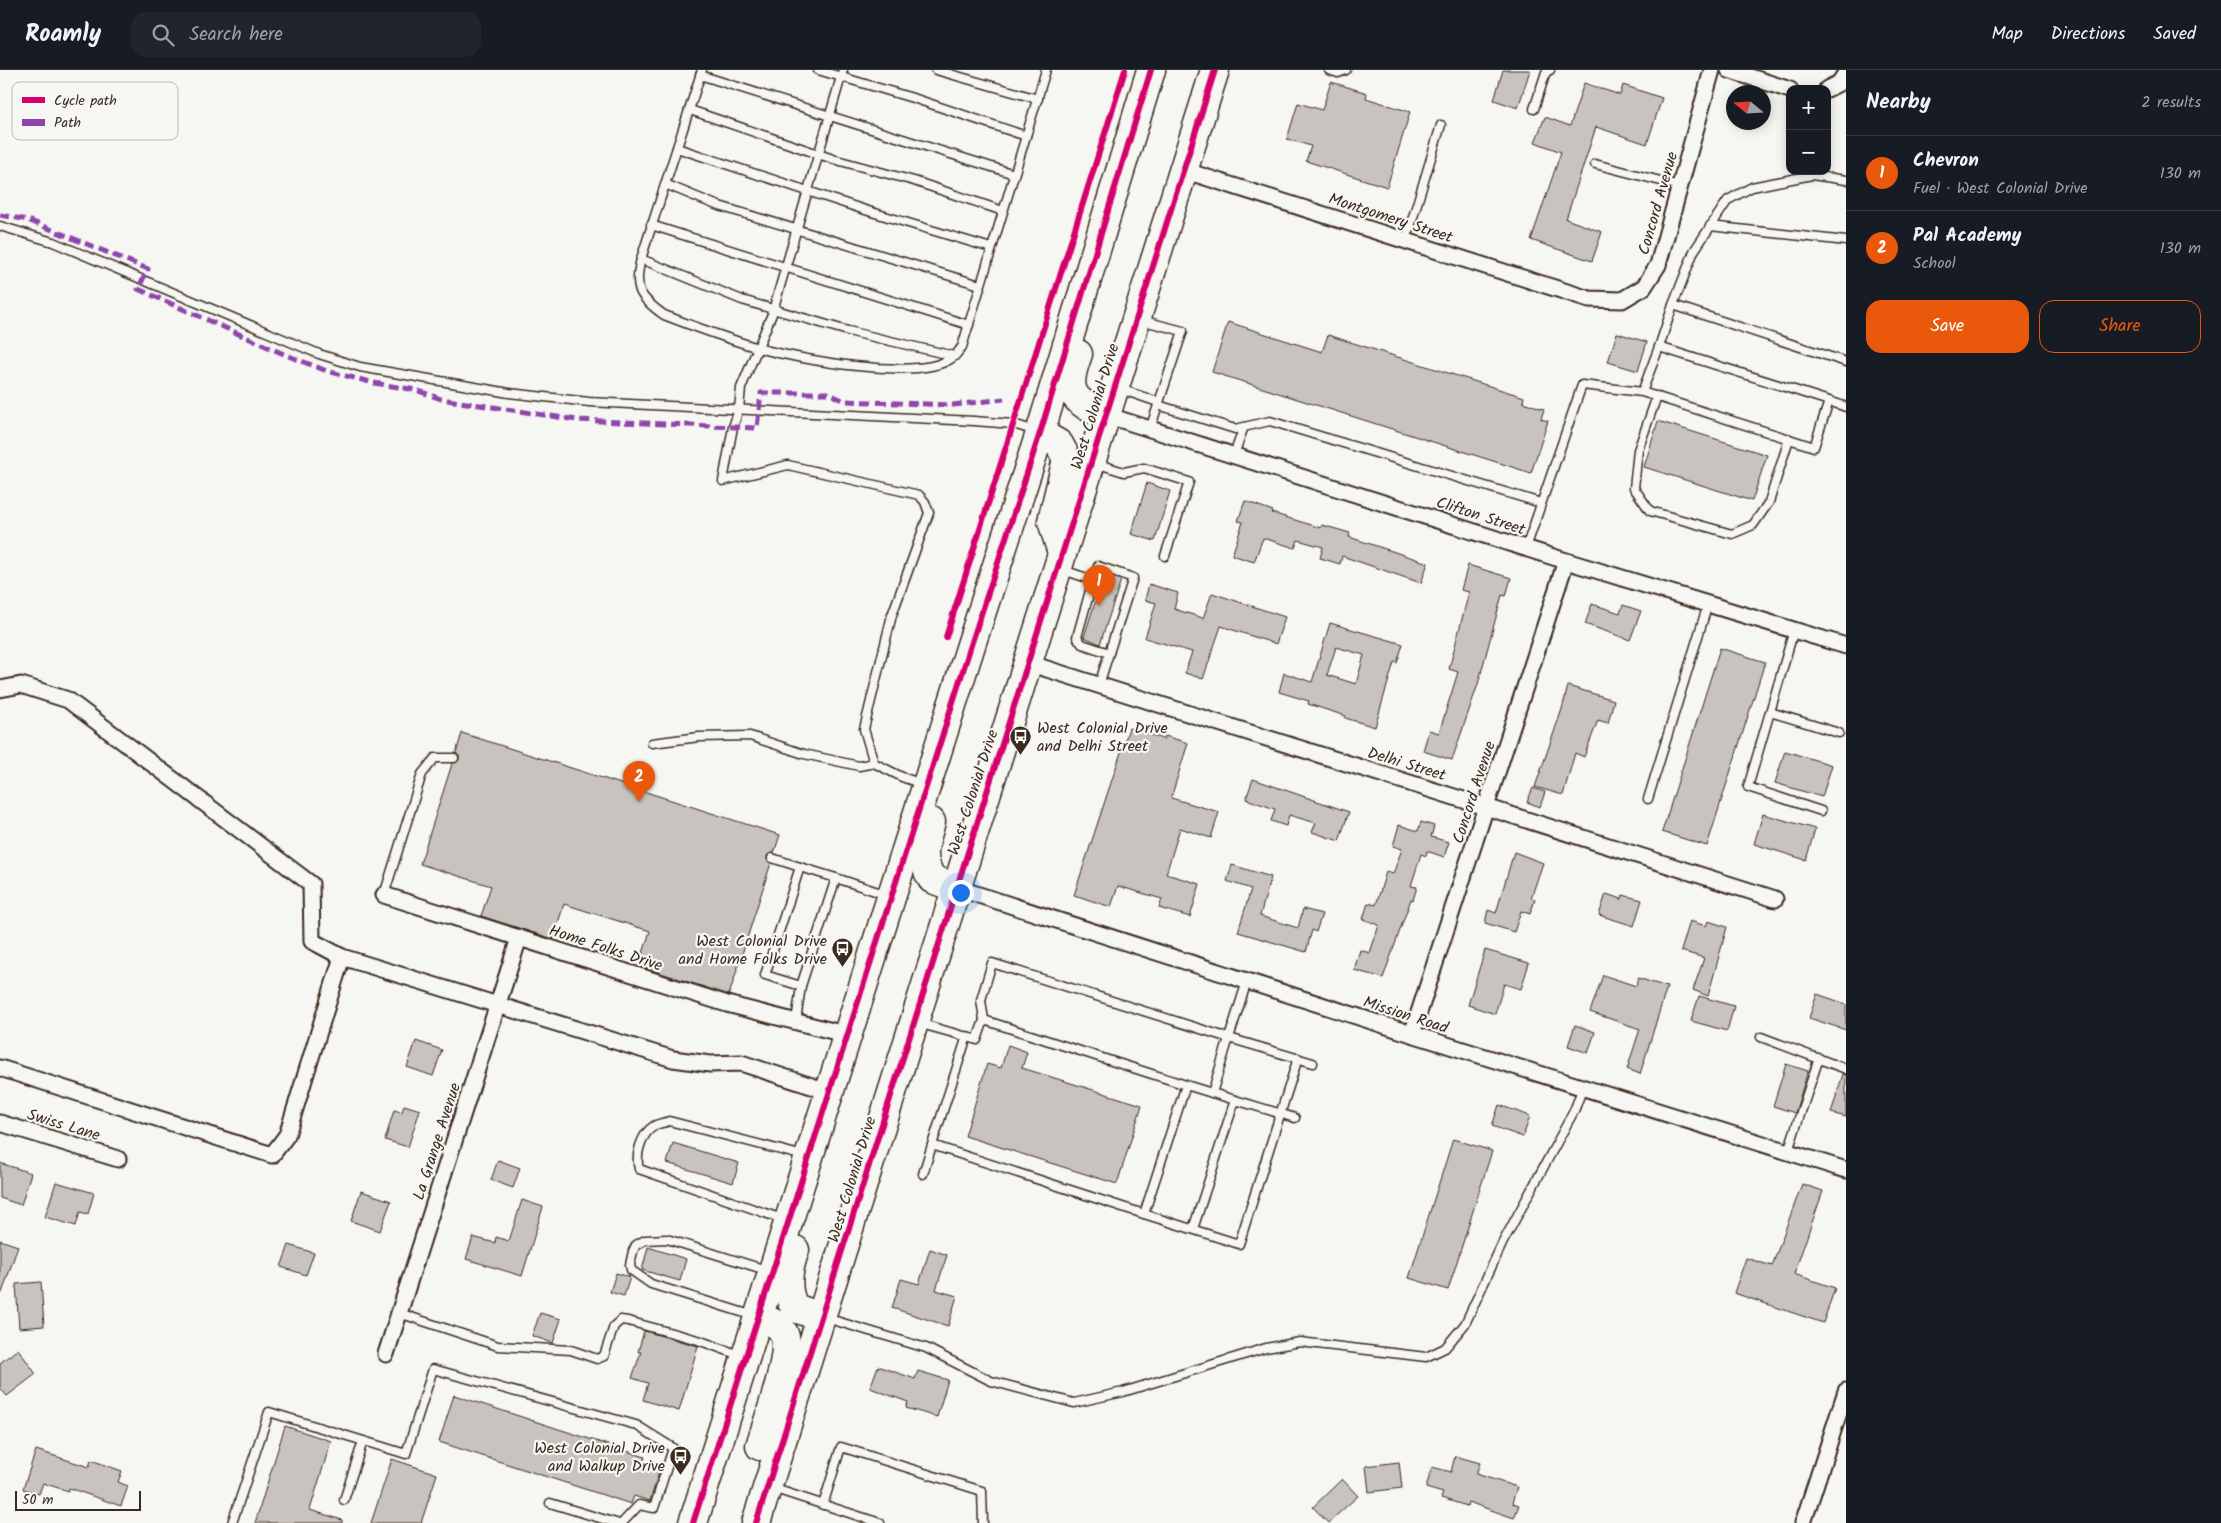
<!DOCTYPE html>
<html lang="en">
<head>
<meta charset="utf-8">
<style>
  body { margin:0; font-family:Kalam,sans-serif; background:#20242c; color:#f1f3f6 }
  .controls { position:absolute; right:15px; top:15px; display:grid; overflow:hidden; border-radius:10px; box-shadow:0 2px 12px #0003 }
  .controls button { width:45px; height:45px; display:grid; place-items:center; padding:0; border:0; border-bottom:1px solid #363941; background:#171b24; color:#f1f3f6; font:25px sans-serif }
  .compass { position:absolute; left:1726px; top:15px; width:45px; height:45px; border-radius:50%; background:#171b24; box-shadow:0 2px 12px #0003; rotate:288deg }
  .scale { position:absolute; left:15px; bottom:12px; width:126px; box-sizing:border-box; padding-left:5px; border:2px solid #3b2a1e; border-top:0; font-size:14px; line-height:18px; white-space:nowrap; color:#3b2a1e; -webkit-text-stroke:4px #f6f6f2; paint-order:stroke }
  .you { position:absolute; left:960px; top:822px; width:18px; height:18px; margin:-12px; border:4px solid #fff; border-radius:50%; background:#1a73e8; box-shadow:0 0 0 8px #1a73e833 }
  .badge { display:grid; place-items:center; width:32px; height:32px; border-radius:50%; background:#ea580c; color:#fff; font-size:16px; font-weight:700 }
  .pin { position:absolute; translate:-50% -41px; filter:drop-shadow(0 1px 2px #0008) }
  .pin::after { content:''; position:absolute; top:26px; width:18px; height:15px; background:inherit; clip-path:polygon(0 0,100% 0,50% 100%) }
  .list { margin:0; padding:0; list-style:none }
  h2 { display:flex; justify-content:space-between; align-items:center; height:65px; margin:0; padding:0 20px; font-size:21px }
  h2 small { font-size:16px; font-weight:400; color:#9ea1a6 }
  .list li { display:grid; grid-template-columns:32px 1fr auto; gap:15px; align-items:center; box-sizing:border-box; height:75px; padding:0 20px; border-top:1px solid #363941 }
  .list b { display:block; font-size:19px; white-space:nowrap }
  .list p { margin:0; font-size:16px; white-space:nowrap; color:#9ea1a6 }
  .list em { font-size:16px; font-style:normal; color:#9ea1a6 }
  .actions { display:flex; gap:10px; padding:15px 20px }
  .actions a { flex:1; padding:11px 0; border:1px solid #ea580c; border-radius:15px; text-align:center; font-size:18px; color:#ea580c }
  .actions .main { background:#ea580c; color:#fff }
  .icon { flex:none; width:28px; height:28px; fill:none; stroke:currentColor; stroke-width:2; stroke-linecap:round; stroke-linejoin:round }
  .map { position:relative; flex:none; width:1846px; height:1453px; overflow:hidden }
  header { display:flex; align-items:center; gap:30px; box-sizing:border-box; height:70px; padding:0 25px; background:#171b24; border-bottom:1px solid #363941 }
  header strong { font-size:24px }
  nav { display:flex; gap:28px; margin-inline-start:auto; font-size:18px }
  .search { width:350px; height:45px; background:#20242c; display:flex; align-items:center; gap:12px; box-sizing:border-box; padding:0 18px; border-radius:15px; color:#9ea1a6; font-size:19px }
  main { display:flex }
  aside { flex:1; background:#171b24 }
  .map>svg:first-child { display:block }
</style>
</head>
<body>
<header>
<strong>Roamly</strong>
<div class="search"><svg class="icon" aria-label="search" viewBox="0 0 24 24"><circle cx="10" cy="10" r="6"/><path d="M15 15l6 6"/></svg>Search here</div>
<nav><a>Map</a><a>Directions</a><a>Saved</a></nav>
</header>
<main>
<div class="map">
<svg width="1846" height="1453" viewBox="0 0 1846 1453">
  <rect width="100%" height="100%" fill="#f6f6f2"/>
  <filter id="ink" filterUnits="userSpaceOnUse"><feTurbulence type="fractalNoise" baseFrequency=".02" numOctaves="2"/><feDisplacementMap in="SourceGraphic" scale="10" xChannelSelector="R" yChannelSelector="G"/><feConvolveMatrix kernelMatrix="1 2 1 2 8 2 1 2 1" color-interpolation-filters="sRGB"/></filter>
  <g filter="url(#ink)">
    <!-- building -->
    <g fill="#c8c3be" stroke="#3b2a1e" fill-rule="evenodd">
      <polygon points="1503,0 1530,0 1518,38 1494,30"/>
      <polygon points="1331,12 1367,23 1366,28 1410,42 1387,117 1306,91 1311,76 1287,69 1298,33 1322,40"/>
      <polygon points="1584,13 1620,25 1623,15 1662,28 1647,74 1596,57 1566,149 1602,162 1592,191 1531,170 1561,82 1535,72 1545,47 1570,56"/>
      <polygon points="1228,252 1322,282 1328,265 1524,327 1523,332 1544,339 1541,349 1548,351 1531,403 1212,302"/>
      <polygon points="1617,263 1647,272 1638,301 1608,292"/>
      <polygon points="1658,351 1767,385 1752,431 1644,397"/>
      <polygon points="1147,413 1170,421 1155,471 1131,464"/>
      <polygon points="1245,431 1273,441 1272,443 1321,458 1322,455 1350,463 1349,467 1428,493 1421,513 1342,486 1340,494 1320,488 1323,477 1298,470 1295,478 1263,468 1254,492 1232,485 1243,452 1238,451"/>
      <polygon points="1468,495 1511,508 1506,526 1502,525 1478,614 1452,690 1423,681 1429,660 1439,663 1458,602 1449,599 1469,522 1461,520"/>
      <polygon points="1104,504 1121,510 1100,574 1084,567"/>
      <polygon points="1149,514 1178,523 1174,539 1203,548 1212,523 1285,547 1276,574 1221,556 1203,609 1185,603 1192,582 1145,568 1156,533 1145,530"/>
      <polygon points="1592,534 1620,543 1623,535 1641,541 1630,570 1585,554"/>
      <path d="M1330 553 1403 574 1397 593 1394 592 1375 657 1345 648 1346 646 1308 634 1309 631 1279 622 1284 603 1312 612ZM1336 577 1364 585 1356 614 1327 605Z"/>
      <polygon points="1720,578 1765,592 1707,776 1662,762"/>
      <polygon points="1568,616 1614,630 1608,653 1598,650 1584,687 1575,683 1563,725 1535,717 1562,639"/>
      <polygon points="1129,658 1164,669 1165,666 1188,673 1171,728 1219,742 1211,768 1180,758 1166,804 1200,814 1190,847 1159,838 1162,829 1118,816 1111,837 1074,825"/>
      <polygon points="462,663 780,765 774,783 767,786 767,790 771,793 729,925 639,896 650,861 564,834 553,869 481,846 491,816 420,794 452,694 459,690 459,686 456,683"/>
      <polygon points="1785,681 1832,695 1822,727 1775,713"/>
      <polygon points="1253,709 1349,742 1339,771 1312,762 1316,753 1289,745 1286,756 1271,751 1275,739 1246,729"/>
      <polygon points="1533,718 1545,722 1540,737 1527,732"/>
      <polygon points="1763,744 1815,759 1806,790 1754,774"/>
      <polygon points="1421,752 1434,756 1431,767 1449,772 1444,787 1427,781 1426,786 1421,784 1411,816 1417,817 1413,830 1411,829 1383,908 1354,900 1360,880 1370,883 1379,855 1363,849 1368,833 1376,835 1386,802 1393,804 1402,779 1393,776 1399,755 1418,761"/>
      <polygon points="1514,782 1543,793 1531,828 1535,829 1530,844 1521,841 1514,862 1485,853 1488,840 1496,843"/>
      <polygon points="1232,795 1271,807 1260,846 1298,858 1303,839 1322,844 1316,862 1312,860 1306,882 1238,862 1251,819 1227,811"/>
      <polygon points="1606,824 1622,829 1623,825 1642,830 1634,856 1599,845"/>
      <polygon points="1690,851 1706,856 1708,851 1727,857 1708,926 1693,920 1704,888 1681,881"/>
      <polygon points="1485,880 1529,893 1521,919 1504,914 1495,944 1468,935"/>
      <polygon points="1603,905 1636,916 1638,908 1667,917 1640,1004 1627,999 1640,959 1590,942"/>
      <polygon points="1817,924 1846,934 1846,960 1809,948"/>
      <polygon points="1699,926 1734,936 1727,961 1691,951"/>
      <polygon points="1575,955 1595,962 1588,983 1568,976"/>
      <polygon points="416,971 442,980 433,1006 407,997"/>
      <polygon points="1008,975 1027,982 1022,998 1142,1035 1117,1114 965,1066 987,994 1001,998"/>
      <polygon points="1786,994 1808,1001 1795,1043 1773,1036"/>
      <polygon points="1843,1004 1846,1005 1846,1047 1831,1043"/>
      <polygon points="404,1035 420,1040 408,1077 385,1070 394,1040 402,1042"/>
      <polygon points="1499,1035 1530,1046 1523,1067 1492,1056"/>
      <polygon points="1453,1069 1492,1081 1448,1220 1409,1208"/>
      <polygon points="673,1073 739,1093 733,1113 667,1093"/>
      <polygon points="498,1090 520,1098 513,1118 491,1110"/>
      <polygon points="0,1093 31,1103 21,1135 0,1128"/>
      <polygon points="56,1112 94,1123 88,1144 80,1142 76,1156 45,1147"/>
      <polygon points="1802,1114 1823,1121 1794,1204 1835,1218 1823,1253 1734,1223 1746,1188 1772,1196"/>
      <polygon points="361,1121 391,1131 380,1161 351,1151"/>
      <polygon points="522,1130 543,1137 522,1206 466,1189 473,1167 495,1173 496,1167 509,1171"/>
      <polygon points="0,1170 18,1176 2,1223 0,1223"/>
      <polygon points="289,1175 314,1183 306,1205 281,1197"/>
      <polygon points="648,1177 686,1189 680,1211 642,1200"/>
      <polygon points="930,1179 947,1185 936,1220 957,1226 948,1256 892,1238 901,1209 919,1214"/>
      <polygon points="616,1203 630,1207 624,1226 610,1222"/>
      <polygon points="41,1212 44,1256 19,1258 16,1214"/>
      <polygon points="540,1243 561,1249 553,1273 532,1266"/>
      <polygon points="644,1261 698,1276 679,1341 643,1330 648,1313 632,1308 641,1282 638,1282"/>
      <polygon points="18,1279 36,1304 7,1326 0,1318 0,1293"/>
      <polygon points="878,1296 915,1309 918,1301 948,1310 937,1347 906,1338 908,1332 870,1318"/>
      <polygon points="454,1325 645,1387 643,1393 660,1399 650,1431 634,1426 631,1434 439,1372"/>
      <polygon points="285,1356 331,1371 310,1440 342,1450 342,1453 255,1453"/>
      <polygon points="36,1380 89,1397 91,1390 122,1401 118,1412 128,1416 121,1436 69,1418 68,1421 43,1413 39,1424 23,1419"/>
      <polygon points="1455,1386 1480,1393 1476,1404 1517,1417 1512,1433 1519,1435 1514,1448 1468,1432 1467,1436 1441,1428 1443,1423 1426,1418 1432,1397 1451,1402"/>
      <polygon points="392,1389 437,1404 421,1453 371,1453"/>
      <polygon points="1399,1392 1402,1418 1369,1422 1366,1396"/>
      <polygon points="1342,1409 1358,1426 1328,1453 1313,1437"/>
    </g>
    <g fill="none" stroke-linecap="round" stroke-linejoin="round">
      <defs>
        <g id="lane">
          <path d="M702 0 641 189C633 219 640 228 664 245 695 257 726 268 758 278 797 289 919 312 952 288 956 286 959 280 962 277L1046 0"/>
          <polyline points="818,0 916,29 1026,66"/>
          <polyline points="843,0 772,244 741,318 739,339 733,357 723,411 788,395 919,425 925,432 929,443 892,545 864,659 874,693 902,707 922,714"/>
          <polyline points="936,0 1038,29"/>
          <polyline points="1329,0 1338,3 1346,0"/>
          <polyline points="700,5 1014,104"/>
          <polyline points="1534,39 1546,2 1550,0"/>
          <polyline points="690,40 833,89 914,111 1003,141"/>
          <polyline points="677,78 865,140 991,178"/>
          <polyline points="1595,94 1680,116"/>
          <polyline points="665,114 716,135 980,215"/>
          <polyline points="651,155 969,255"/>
          <polyline points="0,156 53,172 319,284 360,297 509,323 589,332 974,351 1013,354 1036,361"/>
          <polyline points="1710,156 1846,171"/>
          <polyline points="1406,170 1441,55"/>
          <polyline points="641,189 742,230 848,261 954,286"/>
          <polyline points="1673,235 1694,181 1728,130 1752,117 1812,105 1846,110"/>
          <polyline points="1140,250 1183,261 1150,359"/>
          <polyline points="1659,277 1673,235 1846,292"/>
          <polyline points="1120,319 1158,332"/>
          <polyline points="1657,326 1638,380 1634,418 1650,441 1732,464 1753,455 1769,432 1789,369"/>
          <polyline points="1829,331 1846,337"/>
          <polyline points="1158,335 1235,359 1270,351 1541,433"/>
          <polyline points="1234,385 1243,359"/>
          <polyline points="1095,393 1124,402 1144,398 1189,412 1165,486"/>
          <polyline points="1526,478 1582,315 1642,322 1814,377 1829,331 1659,277 1642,322"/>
          <polyline points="1063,500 1093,510 1077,567 1082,574 1109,583 1099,615"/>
          <polyline points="1093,510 1098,496 1133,508 1109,583"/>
          <polyline points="1794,560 1770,642 1839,663"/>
          <polyline points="1770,642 1748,717 1821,741"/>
          <polyline points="652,673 699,667 750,666 804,684 859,696 874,693"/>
          <polyline points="1648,729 1708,534"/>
          <polyline points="772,788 800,797"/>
          <polyline points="384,825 422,704 435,688 454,688"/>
          <polyline points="801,916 765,905 800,797 836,808"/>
          <polyline points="984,950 981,930 992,893 1229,968 1247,911"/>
          <polyline points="796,951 801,916 836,808 887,825"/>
          <path d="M919 953C938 959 958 964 977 970L984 950 1186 1015 1144 1144 932 1075 967 966"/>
          <polyline points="1761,967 1846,999"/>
          <polyline points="1186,1015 1212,1023 1229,968 1313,993"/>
          <polyline points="1212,1023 1295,1048"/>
          <polyline points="1788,1081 1819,988"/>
          <polyline points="923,1104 932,1075"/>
          <polyline points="1144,1144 1239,1174 1298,988"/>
          <path d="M785 1150 639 1099C635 1085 641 1064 654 1056 658 1053 665 1053 669 1051L804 1086"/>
          <polyline points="1193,1159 1235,1030"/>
          <polyline points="399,1243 498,1276 571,1280 597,1289 604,1286 614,1256 621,1250 628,1251 698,1270 742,1286"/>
          <polyline points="754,1246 651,1214 631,1200 630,1195 633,1181 636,1175 645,1170 667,1169 769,1201"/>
          <polyline points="826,1248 926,1278 991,1311 1074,1333 1123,1322 1266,1278 1300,1272 1426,1287 1445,1278 1465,1254 1503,1172 1574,1041 1583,1017"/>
          <polyline points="772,1418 880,1453"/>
          <polyline points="344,1430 363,1371"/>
          <polyline points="550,1433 616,1453"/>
          <polyline points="823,1435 841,1377 982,1421 983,1453"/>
          <polyline points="232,1453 269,1342 406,1384 433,1299 636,1355 673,1378 654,1438 639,1435 622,1453"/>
        </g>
        <g id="street">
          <polyline points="1729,0 1790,20"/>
          <polyline points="1827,19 1839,13 1846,3"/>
          <polyline points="1183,100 1589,229 1622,230 1644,217 1658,195 1712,0"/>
          <polyline points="1106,345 1566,491 1846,576"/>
          <polyline points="1028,593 1486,737 1775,829"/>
          <polyline points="0,619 21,615 68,630 311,814 312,871 342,887 673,989 710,994 741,993 830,1022"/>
          <polyline points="957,818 1412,964 1846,1100"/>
          <polyline points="384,825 727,934 848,965"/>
          <polyline points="1412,964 1566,491"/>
          <polyline points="0,998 272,1085 287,1065 342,887"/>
          <polyline points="0,1053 118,1089"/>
          <polyline points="386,1284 519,868"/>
          <polyline points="1803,1453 1846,1321"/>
        </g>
        <g id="highway">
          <path d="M1078 284C1064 321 1071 331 1106 345"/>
          <polyline points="1040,363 1059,374 1067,389 1052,451 1062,483"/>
          <path d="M931 752C924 776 919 787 932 809L957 818"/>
          <path d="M795 1180C788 1199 784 1220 795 1238L821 1247"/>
          <path d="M759 1247C769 1251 782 1254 785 1267 791 1289 767 1353 760 1376"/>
          <polyline points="693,1453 971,575 1040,363 1151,0"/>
          <polyline points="756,1453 1215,0"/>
        </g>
      </defs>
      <!-- lane casing -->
      <use href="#lane" stroke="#3b2a1e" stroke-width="11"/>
      <!-- street casing -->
      <use href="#street" stroke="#3b2a1e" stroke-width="19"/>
      <!-- highway casing -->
      <use href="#highway" stroke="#3b2a1e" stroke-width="31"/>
      <!-- lane -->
      <use href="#lane" stroke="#f6f6f2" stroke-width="8"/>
      <!-- street -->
      <use href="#street" stroke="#f6f6f2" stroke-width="15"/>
      <!-- highway -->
      <use href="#highway" stroke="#f6f6f2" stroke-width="28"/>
      <!-- quiet -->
      <polyline stroke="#8e44ad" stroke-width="5" stroke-dasharray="10 5" stroke-linecap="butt" points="0,145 28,150 148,199 138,219 286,285 327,301 374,313 416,320 441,329 577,350 757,358 761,323 828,323 844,331 953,335 1004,329"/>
      <defs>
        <g id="cycleway">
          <polyline points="946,567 1125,0"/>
          <polyline points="693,1453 971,575 1040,363 1151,0"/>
          <polyline points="756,1453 1215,0"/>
        </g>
      </defs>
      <!-- cycleway casing -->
      <use href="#cycleway" stroke="#f6f6f2" stroke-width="9"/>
      <!-- cycleway -->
      <use href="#cycleway" stroke="#d6006c" stroke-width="6"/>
    </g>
  </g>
  <!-- icons -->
  <defs>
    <symbol id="bus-pin" viewBox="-11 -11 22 30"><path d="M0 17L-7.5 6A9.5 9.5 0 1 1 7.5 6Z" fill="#3b2a1e" stroke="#f6f6f2"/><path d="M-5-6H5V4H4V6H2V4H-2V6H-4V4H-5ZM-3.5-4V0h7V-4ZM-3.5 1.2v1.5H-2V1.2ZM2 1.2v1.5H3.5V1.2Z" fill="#fff"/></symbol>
  </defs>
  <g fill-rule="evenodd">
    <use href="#bus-pin" x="1008" y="654" width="25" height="34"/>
    <use href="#bus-pin" x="830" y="866" width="25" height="34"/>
    <use href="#bus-pin" x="668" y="1374" width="25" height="34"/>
  </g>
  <g text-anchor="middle" stroke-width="4.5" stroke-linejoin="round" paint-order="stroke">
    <!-- street labels -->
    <g font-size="16" fill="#3b2a1e" stroke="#f6f6f2">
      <text transform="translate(1657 133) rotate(-74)" y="6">Concord Avenue</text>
      <text transform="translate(1391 147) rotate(18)" y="6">Montgomery Street</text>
      <text transform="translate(1094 336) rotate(-73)" y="6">West Colonial Drive</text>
      <text transform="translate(1481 445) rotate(18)" y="6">Clifton Street</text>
      <text transform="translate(1407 693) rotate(17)" y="6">Delhi Street</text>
      <text transform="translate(972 722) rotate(-72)" y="6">West Colonial Drive</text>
      <text transform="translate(1473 722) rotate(-72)" y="6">Concord Avenue</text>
      <text transform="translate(606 877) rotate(18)" y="6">Home Folks Drive</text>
      <text transform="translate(1406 944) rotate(18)" y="6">Mission Road</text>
      <text transform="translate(64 1054) rotate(17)" y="6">Swiss Lane</text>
      <text transform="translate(436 1071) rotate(-72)" y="6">La Grange Avenue</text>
      <text transform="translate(851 1109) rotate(-73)" y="6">West Colonial Drive</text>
    </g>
    <!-- poi labels -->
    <g font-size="16" fill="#3b2a1e" stroke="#f6f6f2" text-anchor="end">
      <text x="1037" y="663" text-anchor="start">West Colonial Drive<tspan x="1037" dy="18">and Delhi Street</tspan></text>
      <text x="827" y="876">West Colonial Drive<tspan x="827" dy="18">and Home Folks Drive</tspan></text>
      <text x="665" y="1383">West Colonial Drive<tspan x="665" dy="18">and Walkup Drive</tspan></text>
    </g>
  </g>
  <!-- legend -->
  <rect x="12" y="12" width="166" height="58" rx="8" fill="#f6f6f2" stroke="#beb9b2" stroke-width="1"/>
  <rect x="22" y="27" width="23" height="6" fill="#d6006c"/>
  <rect x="22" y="49" width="23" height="7" fill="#8e44ad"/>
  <g font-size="14" fill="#3b2a1e">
    <text x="54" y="35">Cycle path</text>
    <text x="54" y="57">Path</text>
  </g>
</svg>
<div class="controls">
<button>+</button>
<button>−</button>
</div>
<svg class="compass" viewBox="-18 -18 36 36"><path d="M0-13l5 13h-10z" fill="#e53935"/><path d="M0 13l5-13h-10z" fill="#9ea1a6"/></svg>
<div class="scale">50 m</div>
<div class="you"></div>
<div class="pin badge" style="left:1099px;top:536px">1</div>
<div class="pin badge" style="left:639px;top:732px">2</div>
</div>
<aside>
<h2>Nearby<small>2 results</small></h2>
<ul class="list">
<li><span class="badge">1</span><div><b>Chevron</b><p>Fuel · West Colonial Drive</p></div><em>130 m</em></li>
<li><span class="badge">2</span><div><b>Pal Academy</b><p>School</p></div><em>130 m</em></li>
</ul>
<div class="actions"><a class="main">Save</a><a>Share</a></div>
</aside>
</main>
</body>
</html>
